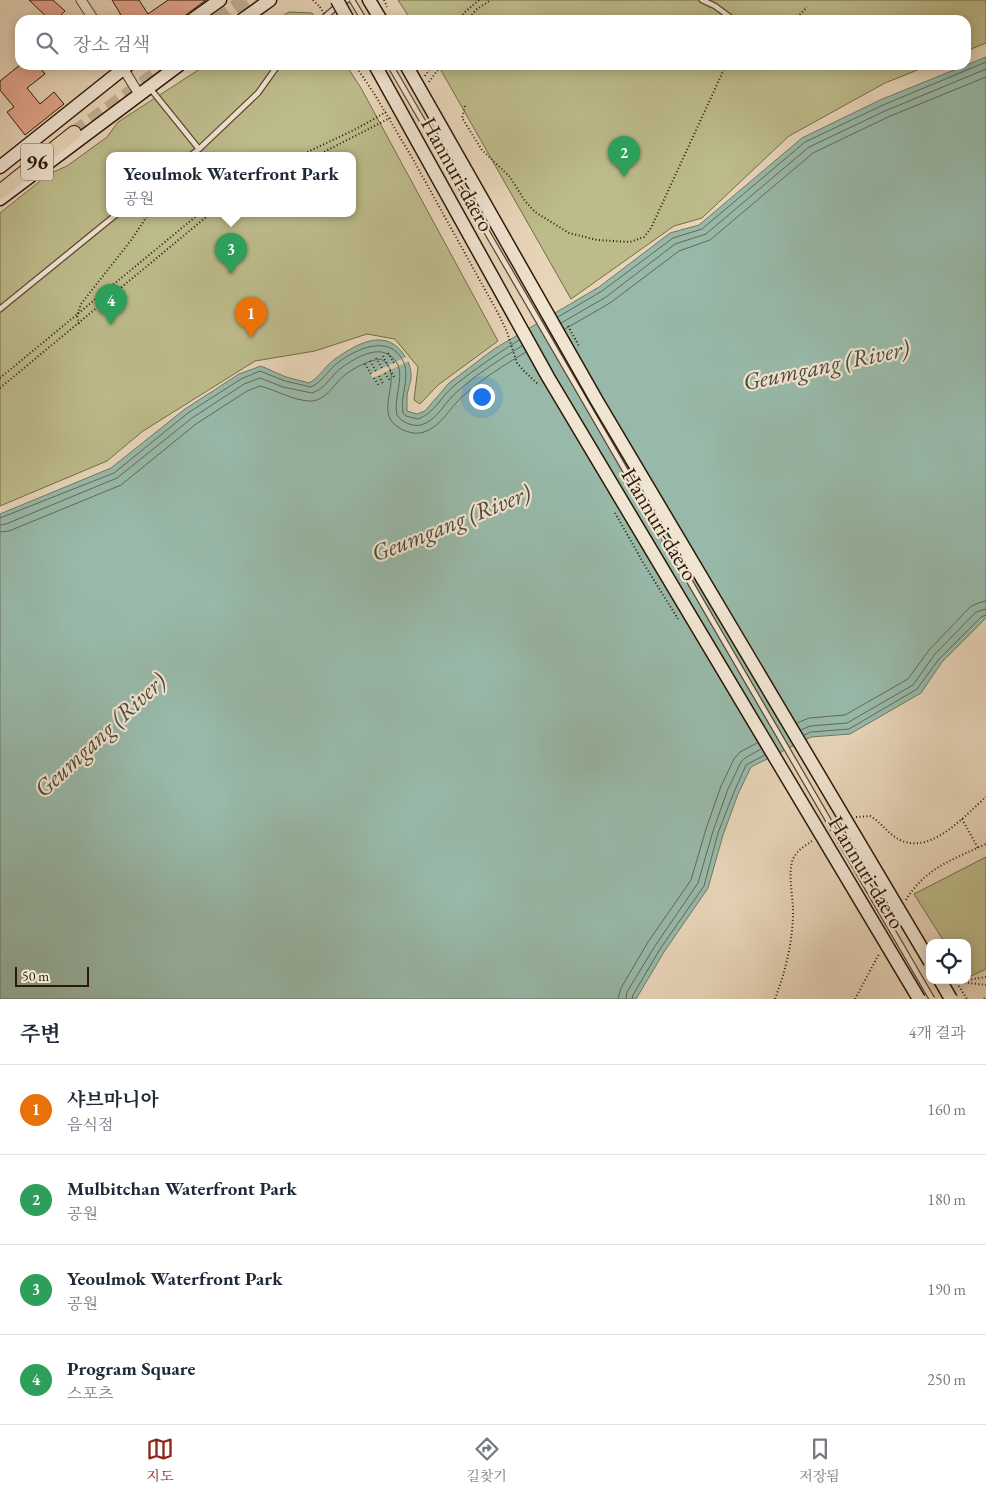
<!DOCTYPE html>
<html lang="ko">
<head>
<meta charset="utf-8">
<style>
  body { margin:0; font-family:"EB Garamond","Noto Serif KR",serif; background:#f6f6f7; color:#1f2937 }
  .controls { position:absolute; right:15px; bottom:15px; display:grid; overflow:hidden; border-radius:10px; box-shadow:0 2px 12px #0003 }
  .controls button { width:45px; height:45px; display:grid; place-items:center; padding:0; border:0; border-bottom:1px solid #e0e1e3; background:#fff; color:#1f2937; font:25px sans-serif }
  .scale { position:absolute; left:15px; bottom:12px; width:74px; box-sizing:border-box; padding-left:5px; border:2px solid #2d1804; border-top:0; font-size:14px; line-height:18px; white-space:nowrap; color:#2d1804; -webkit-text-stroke:4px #f0e4d2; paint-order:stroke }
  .you { position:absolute; left:481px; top:396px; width:18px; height:18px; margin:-12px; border:4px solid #fff; border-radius:50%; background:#1a73e8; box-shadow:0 0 0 8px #1a73e833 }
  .badge { display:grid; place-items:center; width:32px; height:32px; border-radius:50%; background:#8f2418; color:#fff; font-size:16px; font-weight:700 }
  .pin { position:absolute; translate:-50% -41px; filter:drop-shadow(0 1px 2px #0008) }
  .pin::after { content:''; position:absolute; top:26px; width:18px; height:15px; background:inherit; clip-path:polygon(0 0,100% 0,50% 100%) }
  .popup { position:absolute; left:106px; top:152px; width:250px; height:65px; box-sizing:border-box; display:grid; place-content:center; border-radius:10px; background:#fff; filter:drop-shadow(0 1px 4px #0005); font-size:16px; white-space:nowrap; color:#747a83 }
  .popup b { font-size:19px; color:#1f2937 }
  .popup::after { content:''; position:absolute; left:50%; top:100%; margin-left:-10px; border:10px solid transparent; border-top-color:#fff }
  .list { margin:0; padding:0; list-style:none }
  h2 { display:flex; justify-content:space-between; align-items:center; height:65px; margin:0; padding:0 20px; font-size:21px }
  h2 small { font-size:16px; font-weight:400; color:#747a83 }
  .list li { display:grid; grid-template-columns:32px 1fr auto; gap:15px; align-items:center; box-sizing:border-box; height:90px; padding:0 20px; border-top:1px solid #e0e1e3 }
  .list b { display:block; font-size:19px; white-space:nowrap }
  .list p { margin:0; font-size:16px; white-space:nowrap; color:#747a83 }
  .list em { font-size:16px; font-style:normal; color:#747a83 }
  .icon { flex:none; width:28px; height:28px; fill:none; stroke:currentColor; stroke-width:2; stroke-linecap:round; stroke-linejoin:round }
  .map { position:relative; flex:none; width:986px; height:999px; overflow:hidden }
  .search { position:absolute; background:#fff; box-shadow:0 2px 12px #0003; left:15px; right:15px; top:15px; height:55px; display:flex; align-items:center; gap:12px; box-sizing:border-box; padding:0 18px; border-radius:15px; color:#747a83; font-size:19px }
  .sheet { height:425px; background:#fff }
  nav { display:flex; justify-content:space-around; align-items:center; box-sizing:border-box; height:70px; border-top:1px solid #e0e1e3; background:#fff; font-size:14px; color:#747a83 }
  nav a { display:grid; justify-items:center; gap:2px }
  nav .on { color:#8f2418 }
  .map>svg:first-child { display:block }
</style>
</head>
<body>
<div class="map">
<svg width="986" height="999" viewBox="0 0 986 999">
  <rect width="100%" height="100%" fill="#e8d5b9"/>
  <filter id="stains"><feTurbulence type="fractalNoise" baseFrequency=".004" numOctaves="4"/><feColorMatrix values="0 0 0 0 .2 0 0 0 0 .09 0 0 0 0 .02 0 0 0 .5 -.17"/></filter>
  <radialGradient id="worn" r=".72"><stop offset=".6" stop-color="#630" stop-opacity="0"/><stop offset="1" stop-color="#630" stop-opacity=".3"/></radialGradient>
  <!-- green -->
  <g fill="#bdbb8a" stroke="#756a47" fill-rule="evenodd">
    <polygon points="398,0 986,0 986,43 966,51 966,20 411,20"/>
    <polygon points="289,12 312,13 317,20 276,20"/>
    <path d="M206 65H346L361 88 498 341 438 385 420 404 414 400 418 367 395 339 367 334 315 351 255 361 143 431 107 461 0 506V213L49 174 67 166 107 137 118 122ZM110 155H352V213H110Z"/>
    <polygon points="438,65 930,65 885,83 789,136 702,218 674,226 571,299"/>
    <polygon points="986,857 986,969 967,978 967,943 945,943 914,894"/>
  </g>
  <!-- water -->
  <path fill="#98b9a9" stroke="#6d7967" d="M986 57V618L942 662 921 693 850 734 811 737 751 767 738 794 723 835 708 888 664 952 636 999H0V514L111 468 185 409 239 374 261 366 286 377 309 383C320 377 325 366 335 359 355 345 383 328 402 352 407 359 410 364 411 373 412 380 408 388 407 396 407 401 407 406 407 411L417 414 425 411 449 383 494 349 599 287 670 233 699 225 802 138 880 100Z"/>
  <!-- pier -->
  <polygon fill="#e8d5b9" points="406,357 409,361 373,378 370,374"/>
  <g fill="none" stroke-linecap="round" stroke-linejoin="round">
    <!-- shore -->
    <g stroke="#626856" stroke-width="1">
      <polyline points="558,317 602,291 673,238 702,229 805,142 883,105 986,62"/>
      <polyline points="561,323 606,297 675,244 706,234 809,147 885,111 986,69"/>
      <polyline points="565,329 610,303 679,251 710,240 813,153 888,117 986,77"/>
      <path d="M0 518 114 473 188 413 241 379 260 371 285 381 311 387C322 382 327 372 336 364 355 349 391 332 404 363 410 377 400 397 403 413L406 416 418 419C435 413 441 396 455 385 475 369 497 354 519 340"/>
      <path d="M0 525 6 524 117 478 192 418 244 384 260 378 283 387 312 393C325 389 331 376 341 368 358 356 385 340 398 365 404 378 393 400 397 415 401 422 413 427 421 425 438 420 445 401 458 391 477 374 500 359 522 346"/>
      <path d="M0 532 9 531 121 485 196 424 247 391 260 386C276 390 292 400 309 401 326 402 334 383 346 374 356 367 369 360 381 359 407 373 372 412 398 427 405 432 416 435 424 432 442 426 449 408 463 396 482 379 504 365 526 352"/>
      <polyline points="797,723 809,718 845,715 908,679 929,650 970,607 978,603 986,601"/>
      <polyline points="801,730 810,726 847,723 913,685 935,654 976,612 986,609"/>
      <polyline points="804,735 811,732 849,729 917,689 939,659 981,617 986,615"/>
      <polyline points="618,999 621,988 648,942 691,880 706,829 721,786 734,759 740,752 757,743"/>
      <polyline points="626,999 627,992 655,946 698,883 713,831 728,789 741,762 745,758 761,749"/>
      <polyline points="632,999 633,995 660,949 704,886 718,833 734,792 746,765 765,755"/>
    </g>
  </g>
  <!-- building -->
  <g fill="#e3a58c" stroke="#2d1804">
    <polygon points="29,0 53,0 65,11 56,20 50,20"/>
    <polygon points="112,0 139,0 148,14 168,0 206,0 179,20 124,20"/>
    <polygon points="20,65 38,65 45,74 27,88 40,104 54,92 64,104 25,135 7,112 14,107 0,90 0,81"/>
  </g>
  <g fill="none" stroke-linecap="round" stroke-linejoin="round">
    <!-- primary-tunnel -->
    <g stroke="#c3af95" stroke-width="14" stroke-dasharray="14 7" stroke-linecap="butt">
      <polyline points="239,14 257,0"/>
      <polyline points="217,20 244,0"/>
      <polyline points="74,133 168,65"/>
    </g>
    <defs>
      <g id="lane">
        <polyline points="352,0 364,20"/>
        <polyline points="702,0 715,6 734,20"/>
        <polyline points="321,20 335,8 347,0"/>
        <polyline points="149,87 199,149"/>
        <polyline points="191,155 199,149 258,93 278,65"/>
        <polyline points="0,309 118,213"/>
      </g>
      <g id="street">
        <polyline points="81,0 94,20"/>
        <polyline points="121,65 139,94"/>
      </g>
      <g id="secondary">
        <polyline points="369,0 381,20"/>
        <polyline points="192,20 220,0"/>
        <polyline points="242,20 270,0"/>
        <polyline points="0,167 128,65"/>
        <polyline points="0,199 179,65"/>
      </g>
      <polyline id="primary" points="0,192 74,133"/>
    </defs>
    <!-- lane casing -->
    <use href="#lane" stroke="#5c4731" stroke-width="7"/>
    <!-- street casing -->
    <use href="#street" stroke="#5c4731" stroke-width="11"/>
    <!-- secondary casing -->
    <use href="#secondary" stroke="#2d1804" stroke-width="15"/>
    <!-- primary casing -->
    <use href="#primary" stroke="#2d1804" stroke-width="16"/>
    <!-- path -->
    <g stroke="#2d1804" stroke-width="2" stroke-dasharray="1 2.5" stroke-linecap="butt">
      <polyline points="313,0 320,7"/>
      <polyline points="384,0 387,7"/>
      <polyline points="458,20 466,11 479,0"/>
      <polyline points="467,20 477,9 491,0"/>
      <polyline points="795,20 807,7"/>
      <polyline points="425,76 432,65"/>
      <polyline points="429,82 441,65"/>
      <polyline points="465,106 462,118 482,150 510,177 525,201 535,212 569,233 597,240 630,242 644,237 651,228 726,65"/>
      <polyline points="301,155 356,129 388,111"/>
      <polyline points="318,155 392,117"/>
      <polyline points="79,324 77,316 81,304 132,239 149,213"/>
      <polyline points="388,353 394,363"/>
      <polyline points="383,356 388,366"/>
      <polyline points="376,358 382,368"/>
      <polyline points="370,361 376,371"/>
      <polyline points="365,364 371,374"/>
      <polyline points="390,370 394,377"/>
      <polyline points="385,373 390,381"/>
      <polyline points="379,376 383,384"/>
      <polyline points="0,378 200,213"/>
      <polyline points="374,378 379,386"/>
      <polyline points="0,388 211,213"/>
      <path d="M856 817 870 816C881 822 888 834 900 840 932 855 965 815 986 797"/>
      <polyline points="962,819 978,848"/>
      <path d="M906 900C925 868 954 859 986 844"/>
      <polyline points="954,982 986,977"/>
      <polyline points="961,982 986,985"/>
      <path d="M775 999C785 972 792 946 793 916 794 900 787 874 793 859 797 850 805 846 812 841"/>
      <polyline points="855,999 879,954"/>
      <polyline points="984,999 986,997"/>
    </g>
    <!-- lane -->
    <use href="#lane" stroke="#f0e4d2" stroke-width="4.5"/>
    <!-- street -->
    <use href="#street" stroke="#f0e4d2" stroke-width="9"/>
    <!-- secondary -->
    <use href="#secondary" stroke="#f0e4d2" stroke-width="12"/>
    <!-- primary -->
    <use href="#primary" stroke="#e8d5b9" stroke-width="14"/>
    <defs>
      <polyline id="lane-bridge" points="390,65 932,999"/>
      <g id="secondary-bridge">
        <polyline points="337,0 348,20"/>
        <polyline points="375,65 548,377 919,999"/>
        <polyline points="406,65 597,401 930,962"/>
        <polyline points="940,980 951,999"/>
      </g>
    </defs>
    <!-- lane-bridge casing -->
    <use href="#lane-bridge" stroke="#5c4731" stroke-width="7" stroke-linecap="butt"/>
    <!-- secondary-bridge casing -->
    <use href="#secondary-bridge" stroke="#2d1804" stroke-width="15" stroke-linecap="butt"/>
    <!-- path-bridge -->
    <g stroke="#2d1804" stroke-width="2" stroke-dasharray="1 2.5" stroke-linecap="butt">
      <polyline points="320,7 328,20"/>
      <polyline points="355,65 375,95 414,161 499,315 507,332 517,363 525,372 539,385"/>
      <polyline points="568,326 579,346"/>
      <polyline points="615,513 644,564 678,619"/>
      <polyline points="955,980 967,999"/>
    </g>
    <!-- lane-bridge -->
    <use href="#lane-bridge" stroke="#f0e4d2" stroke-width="4.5"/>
    <!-- secondary-bridge -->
    <use href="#secondary-bridge" stroke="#f0e4d2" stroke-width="12"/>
  </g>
  <g text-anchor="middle" stroke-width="4.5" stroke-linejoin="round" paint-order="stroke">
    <!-- shield labels -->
    <rect fill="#f0e4d2" stroke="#685542" stroke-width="1" x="21" y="143.5" width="32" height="37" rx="4"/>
    <g font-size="21" font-weight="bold" fill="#2d1804">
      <text x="37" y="169">96</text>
    </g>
    <!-- street labels -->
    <g font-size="22" fill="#2d1804" stroke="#f0e4d2">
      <text transform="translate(458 174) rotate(61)" y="8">Hannuri-daero</text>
      <text transform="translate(660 524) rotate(59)" y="8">Hannuri-daero</text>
      <text transform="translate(867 872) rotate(59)" y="8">Hannuri-daero</text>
    </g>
    <!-- water labels -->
    <g font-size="24" font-style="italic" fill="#4d4836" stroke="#f0e4d2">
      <text transform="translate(826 365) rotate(-12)" y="8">Geumgang (River)</text>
      <text transform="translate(451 523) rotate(-22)" y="8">Geumgang (River)</text>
      <text transform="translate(100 735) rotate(-43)" y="8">Geumgang (River)</text>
    </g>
  </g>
  <rect width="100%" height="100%" filter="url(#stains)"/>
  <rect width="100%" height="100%" fill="url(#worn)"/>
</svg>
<div class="controls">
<button><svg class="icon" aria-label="locate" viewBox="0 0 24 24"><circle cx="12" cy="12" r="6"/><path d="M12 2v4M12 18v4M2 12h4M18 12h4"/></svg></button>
</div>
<div class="scale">50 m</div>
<div class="you"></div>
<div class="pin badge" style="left:251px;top:338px;background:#e8710a">1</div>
<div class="pin badge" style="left:624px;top:177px;background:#2e9e5b">2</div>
<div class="pin badge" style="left:231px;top:274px;background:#2e9e5b">3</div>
<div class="popup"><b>Yeoulmok Waterfront Park</b>공원</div>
<div class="pin badge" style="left:111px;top:325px;background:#2e9e5b">4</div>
<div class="search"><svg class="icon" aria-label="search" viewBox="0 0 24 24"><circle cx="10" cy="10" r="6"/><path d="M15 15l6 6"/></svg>장소 검색</div>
</div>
<section class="sheet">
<h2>주변<small>4개 결과</small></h2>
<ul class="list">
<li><span class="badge" style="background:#e8710a">1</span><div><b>샤브마니아</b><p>음식점</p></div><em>160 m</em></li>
<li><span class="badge" style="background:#2e9e5b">2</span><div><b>Mulbitchan Waterfront Park</b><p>공원</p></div><em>180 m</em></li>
<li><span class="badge" style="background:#2e9e5b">3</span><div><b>Yeoulmok Waterfront Park</b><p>공원</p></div><em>190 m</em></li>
<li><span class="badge" style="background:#2e9e5b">4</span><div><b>Program Square</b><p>스포츠</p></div><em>250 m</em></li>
</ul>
</section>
<nav>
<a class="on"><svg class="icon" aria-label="map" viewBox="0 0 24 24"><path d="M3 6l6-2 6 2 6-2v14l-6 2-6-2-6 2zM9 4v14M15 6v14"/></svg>지도</a>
<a><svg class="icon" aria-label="directions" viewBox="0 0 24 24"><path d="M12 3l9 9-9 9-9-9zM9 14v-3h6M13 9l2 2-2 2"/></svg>길찾기</a>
<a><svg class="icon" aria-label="saved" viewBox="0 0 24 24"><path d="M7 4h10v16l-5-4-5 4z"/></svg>저장됨</a>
</nav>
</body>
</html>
